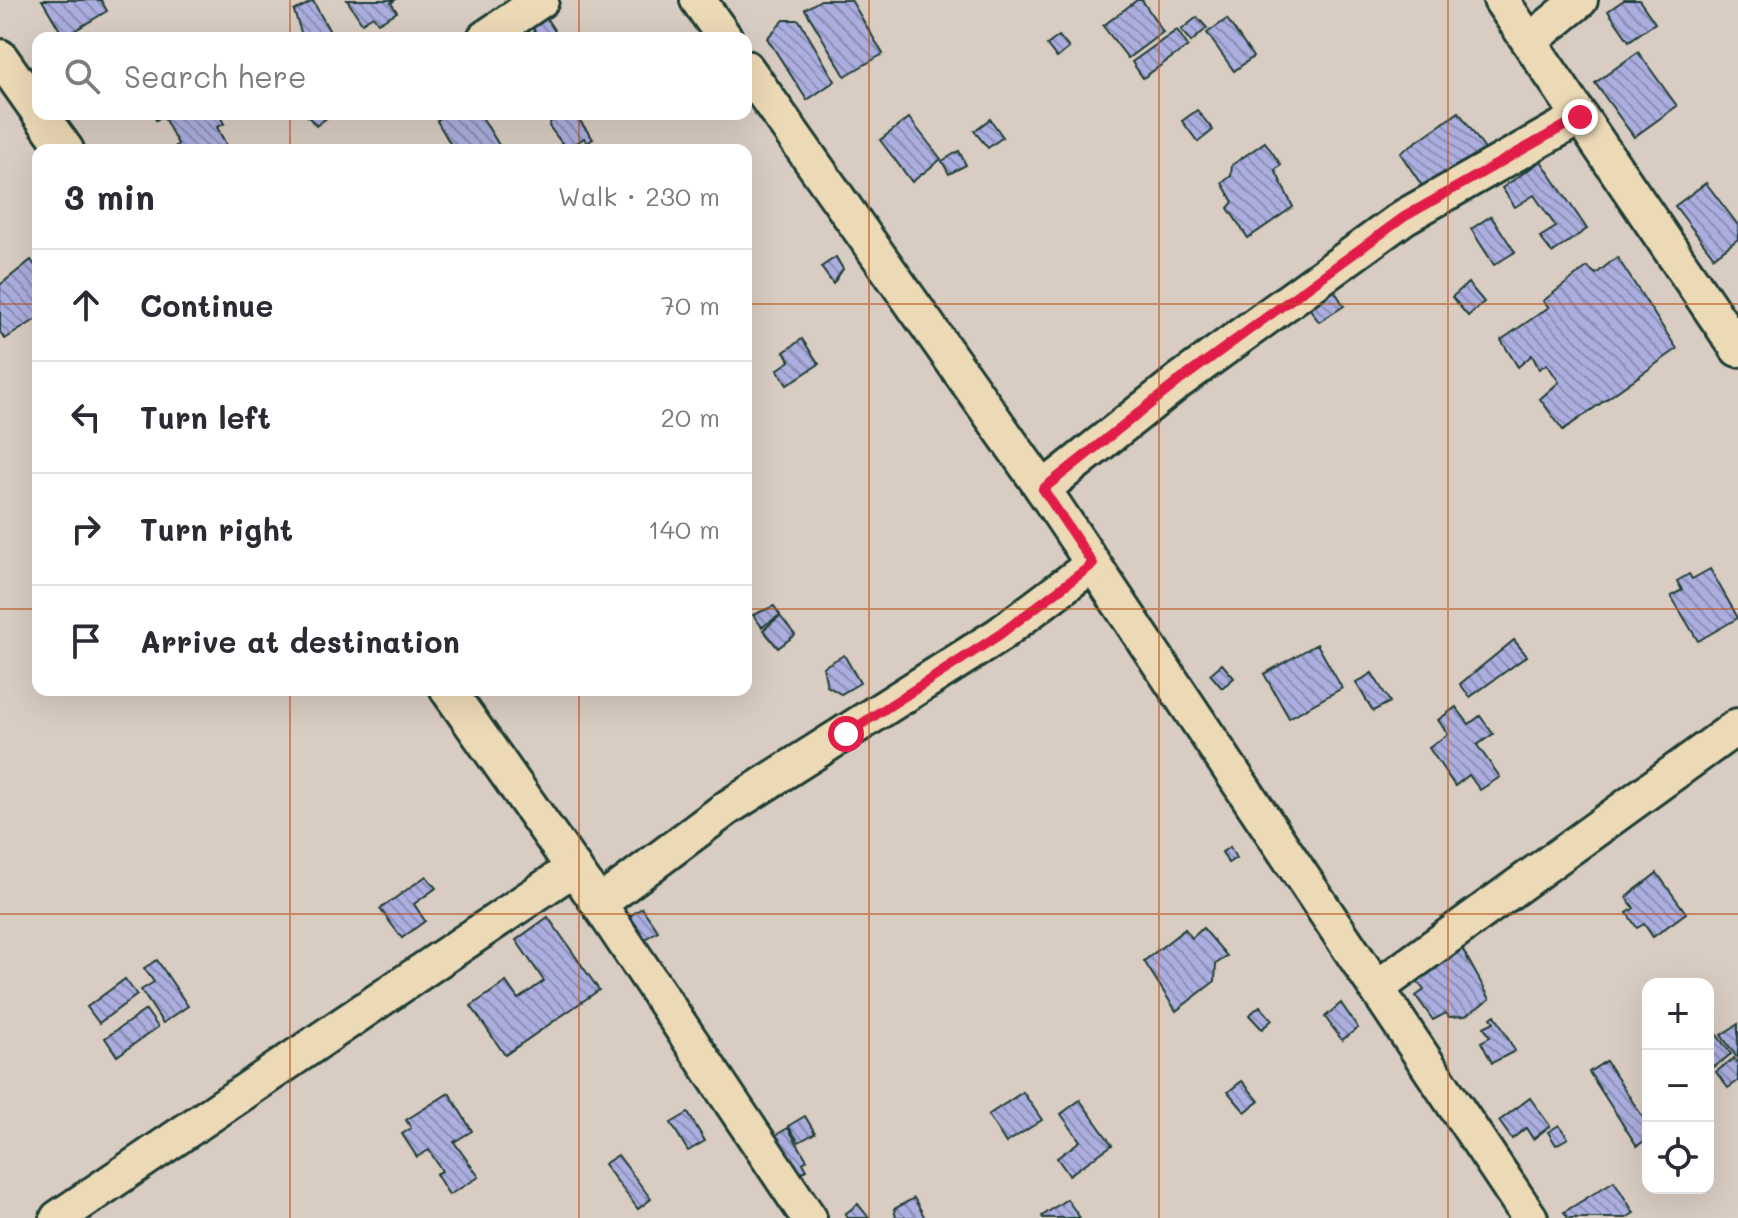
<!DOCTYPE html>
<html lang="en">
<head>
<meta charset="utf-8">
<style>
  body { margin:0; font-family:Mali,sans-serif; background:#f7f7f7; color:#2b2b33 }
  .controls { position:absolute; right:24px; bottom:24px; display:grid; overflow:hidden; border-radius:16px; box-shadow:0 8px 32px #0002 }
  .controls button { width:72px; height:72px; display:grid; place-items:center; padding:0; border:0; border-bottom:2px solid #e1e1e2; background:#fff; color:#2b2b33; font:40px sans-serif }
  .stop { position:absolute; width:24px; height:24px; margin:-18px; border:6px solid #e11d48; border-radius:50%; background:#fff }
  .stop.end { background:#e11d48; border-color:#fff; box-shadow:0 2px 8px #0008 }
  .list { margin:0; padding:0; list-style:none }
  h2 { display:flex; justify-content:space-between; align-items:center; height:104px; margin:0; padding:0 32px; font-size:34px }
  h2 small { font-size:26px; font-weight:400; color:#7c7c81 }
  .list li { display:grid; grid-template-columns:52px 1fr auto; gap:24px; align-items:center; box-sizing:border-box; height:112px; padding:0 32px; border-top:2px solid #e1e1e2 }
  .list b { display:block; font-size:30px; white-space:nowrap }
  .list em { font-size:26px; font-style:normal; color:#7c7c81 }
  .icon { flex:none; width:44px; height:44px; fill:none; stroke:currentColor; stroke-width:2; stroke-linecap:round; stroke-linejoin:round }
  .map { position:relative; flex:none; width:1738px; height:1218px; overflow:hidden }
  .search { position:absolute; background:#fff; box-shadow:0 8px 32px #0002; left:32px; top:32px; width:720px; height:88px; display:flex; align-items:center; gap:20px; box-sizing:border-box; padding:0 28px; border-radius:16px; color:#7c7c81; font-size:30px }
  .panel { position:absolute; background:#fff; box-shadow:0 8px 32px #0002; left:32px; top:144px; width:720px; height:552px; border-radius:16px }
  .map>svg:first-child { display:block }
</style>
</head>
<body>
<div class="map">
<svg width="1738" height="1218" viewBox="0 0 1738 1218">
  <defs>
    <pattern id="building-back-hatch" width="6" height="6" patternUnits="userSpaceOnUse" patternTransform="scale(2)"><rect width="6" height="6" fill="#acaedf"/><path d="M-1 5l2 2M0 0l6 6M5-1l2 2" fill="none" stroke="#8b8fb6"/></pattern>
  </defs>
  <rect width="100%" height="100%" fill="#d9ccc2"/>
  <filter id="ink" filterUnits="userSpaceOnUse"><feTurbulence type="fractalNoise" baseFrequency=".0125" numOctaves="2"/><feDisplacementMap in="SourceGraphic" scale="16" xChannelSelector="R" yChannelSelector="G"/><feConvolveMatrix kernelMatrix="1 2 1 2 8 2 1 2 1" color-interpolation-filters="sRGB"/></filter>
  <g filter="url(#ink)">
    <!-- building -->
    <g fill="url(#building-back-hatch)" stroke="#1f3d34" stroke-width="2">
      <polygon points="42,0 101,0 107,11 64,37"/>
      <polygon points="347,0 395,0 391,3 397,12 378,23 373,16 362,23"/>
      <polygon points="821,0 851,0 883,54 845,76 805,9"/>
      <polygon points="1137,0 1142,0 1163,32 1128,58 1103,26"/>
      <polygon points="1624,0 1639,0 1655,23 1629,41 1608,11"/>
      <polygon points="313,1 330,32 320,38 303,38 294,11"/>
      <polygon points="543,13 558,36 554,38 539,38 529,22"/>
      <polygon points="1197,17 1207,28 1191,42 1181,30"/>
      <polygon points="1227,19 1253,57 1234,71 1207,33"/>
      <polygon points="784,20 799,20 835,81 807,100 767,38"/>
      <polygon points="1177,30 1188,46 1143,78 1132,62"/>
      <polygon points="1059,36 1069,48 1057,58 1047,45"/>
      <polygon points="1638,52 1677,106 1634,137 1595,83"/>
      <polygon points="1197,110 1213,130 1198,142 1182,121"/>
      <polygon points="1459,112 1488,154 1429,196 1400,153"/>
      <polygon points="153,114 219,114 224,124 217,127 227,146 220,150 172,150 178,144 163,116 156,120"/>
      <polygon points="306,114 332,114 316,126"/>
      <polygon points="444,114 480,114 502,150 454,150 437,121"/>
      <polygon points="554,114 575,114 593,139 587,143 584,138 567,150 549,126"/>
      <polygon points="909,118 941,159 912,182 880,140"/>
      <polygon points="990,119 1003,137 988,148 974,131"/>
      <polygon points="1265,142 1281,165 1275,170 1293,207 1248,238 1228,208 1233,202 1222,183 1231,176 1232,165"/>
      <polygon points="959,151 966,165 949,174 942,161"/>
      <polygon points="1541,161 1587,229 1552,253 1540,237 1556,227 1534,195 1515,207 1502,188"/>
      <polygon points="1706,183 1738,225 1738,239 1714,257 1675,206"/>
      <polygon points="1491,216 1515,252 1494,265 1471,229"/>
      <polygon points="836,257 843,269 833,284 821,267"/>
      <polygon points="1617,257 1677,349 1563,430 1540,399 1559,382 1547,364 1539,369 1532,355 1518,367 1501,340 1549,307 1543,301 1587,267 1596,274"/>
      <polygon points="31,260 38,270 38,318 5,339 0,332 0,285"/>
      <polygon points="1329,282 1344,306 1319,322 1303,299"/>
      <polygon points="1468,283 1484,302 1468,316 1452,297"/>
      <polygon points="802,339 819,364 787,385 777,370 790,361 784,352"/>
      <polygon points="1710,569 1738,618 1698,641 1671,596 1682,590 1677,581 1689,574 1692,579"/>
      <polygon points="774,606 780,615 762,627 753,615"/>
      <polygon points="780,616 795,635 778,648 763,630"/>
      <polygon points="1514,640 1527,656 1470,697 1460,684"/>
      <polygon points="1317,644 1342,688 1289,718 1264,674"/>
      <polygon points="844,655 860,683 841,694 827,686 823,667"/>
      <polygon points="1222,664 1234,678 1222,688 1210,674"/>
      <polygon points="1372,673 1390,702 1373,711 1356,683"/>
      <polygon points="1456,707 1469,724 1480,716 1493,734 1477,745 1500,777 1480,790 1469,775 1455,786 1429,748 1448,734 1438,720"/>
      <polygon points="1230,847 1236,858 1228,863 1222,852"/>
      <polygon points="1657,873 1686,913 1653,937 1644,924 1637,928 1627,913 1634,908 1626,897"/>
      <polygon points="426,876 436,888 414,904 425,921 402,938 380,909"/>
      <polygon points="642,908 658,931 645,939 630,916"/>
      <polygon points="548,917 599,990 505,1055 471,1006 506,982 518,999 544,981 516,940"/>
      <polygon points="1203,928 1227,956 1216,964 1215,981 1176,1011 1144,961 1185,929 1192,938"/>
      <polygon points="1459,943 1490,999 1465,1016 1449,1017 1446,1013 1433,1020 1416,996 1424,990 1409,971"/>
      <polygon points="157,960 188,1006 163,1023 141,990 154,982 144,968"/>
      <polygon points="125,979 137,995 99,1023 87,1007"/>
      <polygon points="1341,1003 1358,1028 1342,1040 1325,1017"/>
      <polygon points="1260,1006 1272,1020 1262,1029 1249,1015"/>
      <polygon points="146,1010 158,1027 117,1056 105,1038"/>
      <polygon points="1495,1015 1515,1051 1492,1063 1481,1042 1490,1037 1484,1027 1494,1022 1491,1018"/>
      <polygon points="1738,1024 1738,1059 1721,1035"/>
      <polygon points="1717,1035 1731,1054 1714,1067 1708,1060 1708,1042"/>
      <polygon points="1734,1058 1738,1064 1738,1081 1728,1088 1716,1072"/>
      <polygon points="1606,1061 1648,1125 1648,1138 1637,1146 1589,1072"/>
      <polygon points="1242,1081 1259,1101 1245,1112 1228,1092"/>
      <polygon points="1023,1092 1042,1120 1006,1143 988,1115"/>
      <polygon points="449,1093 472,1131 454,1142 479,1177 449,1195 436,1174 442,1171 429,1150 417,1157 402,1134 411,1128 406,1120"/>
      <polygon points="1530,1098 1550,1126 1533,1139 1526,1128 1512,1139 1499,1121"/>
      <polygon points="1080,1100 1112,1145 1069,1175 1057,1158 1080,1141 1061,1114"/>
      <polygon points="688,1113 705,1141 688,1151 671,1123"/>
      <polygon points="805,1116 815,1133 799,1142 788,1126"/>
      <polygon points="1559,1125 1568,1138 1556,1145 1548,1132"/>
      <polygon points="788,1128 807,1160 803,1163 807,1170 797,1175 774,1136"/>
      <polygon points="618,1155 651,1199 638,1209 604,1164"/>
      <polygon points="1614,1181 1634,1213 1626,1218 1568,1218 1564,1212"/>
      <polygon points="914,1198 925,1218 896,1218 894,1209"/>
      <polygon points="1067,1199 1080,1218 1043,1218 1042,1216"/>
      <polygon points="858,1204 869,1218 848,1218 845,1214"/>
    </g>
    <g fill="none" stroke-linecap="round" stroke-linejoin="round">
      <defs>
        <g id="street">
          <polyline points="698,0 725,38"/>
          <polyline points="1501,0 1738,349"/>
          <polyline points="485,38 541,0"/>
          <polyline points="1530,41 1580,0"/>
          <polyline points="0,57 38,111"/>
          <polyline points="746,68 1043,489 1530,1218"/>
          <polyline points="40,114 66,150"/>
          <polyline points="1043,489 1179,381 1404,217 1580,117"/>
          <polyline points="448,690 599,904 809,1218"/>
          <polyline points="599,904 727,808 999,635 1093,564"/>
          <polyline points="1377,988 1738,726"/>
          <polyline points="58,1218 574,868"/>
        </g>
      </defs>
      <!-- street casing -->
      <use href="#street" stroke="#1f3d34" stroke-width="40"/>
      <!-- street -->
      <use href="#street" stroke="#ecd9b6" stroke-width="34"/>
    </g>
  </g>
  <g fill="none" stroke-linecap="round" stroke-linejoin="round" filter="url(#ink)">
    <!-- route -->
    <polyline stroke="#e11d48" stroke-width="10" points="846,734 999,635 1093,564 1043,489 1179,381 1404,217 1580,117"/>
  </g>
  <!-- grid -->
  <path fill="none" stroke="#b65216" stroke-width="2" stroke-opacity="0.55" d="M290 0V38M579 0V38M869 0V1218M1159 0V1218M1448 0V1218M290 114V150M579 114V150M0 304H38M746 304H1738M0 609H38M746 609H1738M290 690V1218M579 690V1218M0 914H1738"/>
</svg>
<div class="controls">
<button>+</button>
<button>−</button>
<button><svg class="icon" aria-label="locate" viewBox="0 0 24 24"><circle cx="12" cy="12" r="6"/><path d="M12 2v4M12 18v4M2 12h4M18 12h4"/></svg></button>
</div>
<div class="stop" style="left:846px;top:734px"></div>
<div class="stop end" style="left:1580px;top:117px"></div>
<div class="search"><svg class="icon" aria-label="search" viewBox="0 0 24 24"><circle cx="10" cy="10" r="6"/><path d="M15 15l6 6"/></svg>Search here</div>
<section class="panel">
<h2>3 min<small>Walk · 230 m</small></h2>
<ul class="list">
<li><svg class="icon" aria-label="ahead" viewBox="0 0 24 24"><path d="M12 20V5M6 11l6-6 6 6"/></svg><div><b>Continue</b></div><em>70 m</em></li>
<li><svg class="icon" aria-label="left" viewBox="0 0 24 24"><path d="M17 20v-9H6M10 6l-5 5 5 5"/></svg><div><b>Turn left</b></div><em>20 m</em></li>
<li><svg class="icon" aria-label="right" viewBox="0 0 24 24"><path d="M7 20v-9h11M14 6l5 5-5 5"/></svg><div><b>Turn right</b></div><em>140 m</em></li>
<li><svg class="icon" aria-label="arrive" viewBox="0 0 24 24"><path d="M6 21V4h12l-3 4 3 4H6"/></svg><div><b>Arrive at destination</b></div></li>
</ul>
</section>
</div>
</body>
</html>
